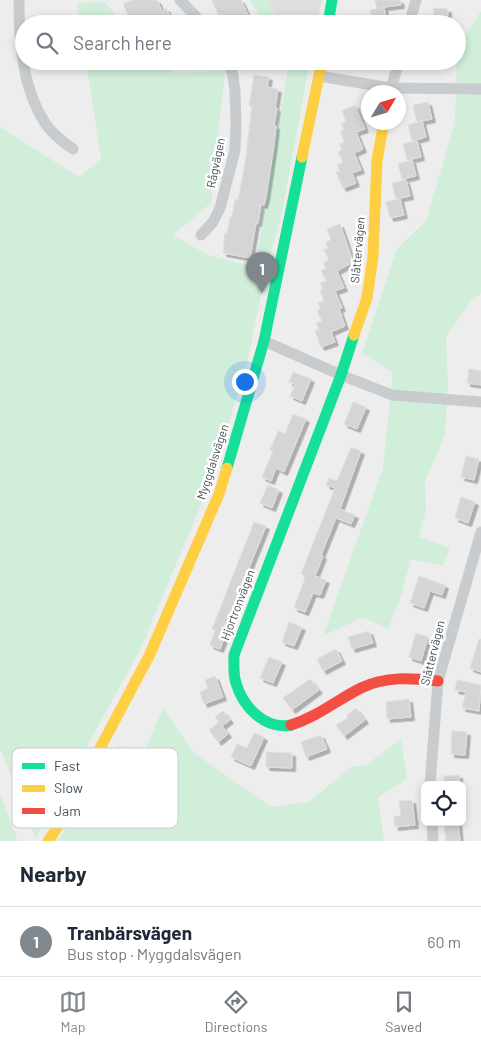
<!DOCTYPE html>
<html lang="en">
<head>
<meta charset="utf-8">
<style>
  body { margin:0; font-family:Barlow,sans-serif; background:#f6f6f7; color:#1f2937 }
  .controls { position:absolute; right:15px; bottom:15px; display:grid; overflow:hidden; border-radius:8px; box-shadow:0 2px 8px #0003 }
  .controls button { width:45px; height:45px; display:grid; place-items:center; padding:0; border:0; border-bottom:1px solid #e0e1e3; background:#fff; color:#1f2937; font:25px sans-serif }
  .compass { position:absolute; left:361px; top:85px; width:45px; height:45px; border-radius:50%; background:#fff; box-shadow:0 2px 8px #0003; rotate:52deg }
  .you { position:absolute; left:244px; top:381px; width:18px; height:18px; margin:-12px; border:4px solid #fff; border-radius:50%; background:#1a73e8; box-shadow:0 0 0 8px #1a73e833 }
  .badge { display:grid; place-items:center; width:32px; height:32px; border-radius:50%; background:#80888d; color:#fff; font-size:16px; font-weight:700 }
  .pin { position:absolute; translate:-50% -41px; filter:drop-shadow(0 1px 2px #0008) }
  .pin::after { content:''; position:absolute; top:26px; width:18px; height:15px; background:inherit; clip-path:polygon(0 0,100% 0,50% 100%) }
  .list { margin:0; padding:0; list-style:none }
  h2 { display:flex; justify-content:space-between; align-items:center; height:65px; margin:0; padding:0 20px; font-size:21px }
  h2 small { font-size:16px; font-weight:400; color:#747a83 }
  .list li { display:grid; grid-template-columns:32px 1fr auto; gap:15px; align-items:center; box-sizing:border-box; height:70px; padding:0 20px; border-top:1px solid #e0e1e3 }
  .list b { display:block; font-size:19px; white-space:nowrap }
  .list p { margin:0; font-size:16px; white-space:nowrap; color:#747a83 }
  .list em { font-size:16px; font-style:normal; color:#747a83 }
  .icon { flex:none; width:28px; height:28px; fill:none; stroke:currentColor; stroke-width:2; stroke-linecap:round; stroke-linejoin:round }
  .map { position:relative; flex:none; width:481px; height:841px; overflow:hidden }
  .search { position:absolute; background:#fff; box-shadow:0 2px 8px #0003; left:15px; right:15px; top:15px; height:55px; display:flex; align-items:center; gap:12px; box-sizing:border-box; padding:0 18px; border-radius:28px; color:#747a83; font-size:19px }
  .sheet { height:135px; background:#fff }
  nav { display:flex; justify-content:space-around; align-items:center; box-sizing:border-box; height:70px; border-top:1px solid #e0e1e3; background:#fff; font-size:14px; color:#747a83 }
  nav a { display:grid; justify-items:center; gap:2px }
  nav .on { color:#80888d }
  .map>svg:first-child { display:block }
</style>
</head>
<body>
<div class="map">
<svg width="481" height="841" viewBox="0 0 481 841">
  <defs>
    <filter id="shadow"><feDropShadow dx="3.5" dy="3.5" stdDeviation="0" flood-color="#0004"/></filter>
  </defs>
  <rect width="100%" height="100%" fill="#eeeded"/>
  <!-- education -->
  <polygon fill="#e0dedf" points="267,0 322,0 317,22 306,24 280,24"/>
  <!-- green -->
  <g fill="#d0eeda">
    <polygon points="250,0 267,0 280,24 264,24"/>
    <polygon points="104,2 125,24 80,24 77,3"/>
    <polygon points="481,11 481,293 471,301 446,336 448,384 445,435 425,481 426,510 419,537 450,548 443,566 411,559 401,596 388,629 363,617 323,636 383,468 393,373 362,353 397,249 426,221 455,122 457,49"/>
    <polygon points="86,61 161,61 173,73 225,71 211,203 173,235 208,255 255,267 288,68 284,61 310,61 282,213 266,269 247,364 208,488 140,650 36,839 0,748 0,127 79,177 101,159"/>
    <polygon points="163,708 193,752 271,807 309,802 351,767 366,765 401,739 407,779 378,797 384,841 58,841 117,746 146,748"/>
    <polygon points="0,793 18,841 0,841"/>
  </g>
  <!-- building -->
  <g fill="#d5d5d7" stroke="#dfdfe0" filter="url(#shadow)">
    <polygon points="132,0 157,0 162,11 166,8 174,24 158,24 153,15 132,24 123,4"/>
    <polygon points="212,0 241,0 248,15 240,18 243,24 222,24"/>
    <polygon points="375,0 400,0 401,5 384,7 387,24 372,24 370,10 377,9"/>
    <polygon points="434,8 448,9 447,24 433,24"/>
    <polygon points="254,75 269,77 267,87 278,89 275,108 277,108 274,125 276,126 274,144 266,197 264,205 261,204 258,223 256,223 250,258 223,253 225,233 227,234 230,217 232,217 235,199 238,200 245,164 252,106 249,106"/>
    <polygon points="428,102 432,119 417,122 413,105"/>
    <polygon points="355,105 365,129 356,132 363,149 354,153 361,170 352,173 356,183 343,188 336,172 340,171 337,165 343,162 338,152 342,150 339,144 345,142 340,132 344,130 341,124 346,121 342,111"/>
    <polygon points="422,121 426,137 412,141 408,125"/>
    <polygon points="417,141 421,157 407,160 403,144"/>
    <polygon points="412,160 416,176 402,179 398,164"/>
    <polygon points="406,180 410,196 396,199 392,183"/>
    <polygon points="400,199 404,215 390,218 386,202"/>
    <polygon points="340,224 353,262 337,271 344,288 335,291 342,308 339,309 345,326 331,332 335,342 321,347 315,331 319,329 316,323 322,321 317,311 321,309 318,303 324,301 320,290 323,289 320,283 326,281 321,270 326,269 323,263 329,260 324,250 328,248 326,242 331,240 327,229"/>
    <polygon points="469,369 481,371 481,385 467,383"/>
    <polygon points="293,372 311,379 302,401 290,396 295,384 289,382"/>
    <polygon points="353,402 366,407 357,429 344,424"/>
    <polygon points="293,414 306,419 284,472 276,468 271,481 262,477 273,451 270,450 278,431 285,434"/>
    <polygon points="351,447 361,451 340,509 355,515 351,524 336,518 321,555 323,556 315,576 326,580 320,595 313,593 305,612 294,608 306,576 301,574 335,488 326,485 329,478 337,481"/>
    <polygon points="466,456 479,459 474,480 461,477"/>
    <polygon points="268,485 279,490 272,508 260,503"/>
    <polygon points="461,497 475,502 468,523 455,518"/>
    <polygon points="254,522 266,526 236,600 238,601 220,649 210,645 215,630 212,629"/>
    <polygon points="419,576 445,585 442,595 430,591 424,608 410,603"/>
    <polygon points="289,622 302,627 294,646 282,642"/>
    <polygon points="369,631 373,643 352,649 348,637"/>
    <polygon points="416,633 428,637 421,661 409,657"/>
    <polygon points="479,639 481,639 481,672 470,668"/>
    <polygon points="336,649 342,661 323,671 317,659"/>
    <polygon points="269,657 282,662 273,683 260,678"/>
    <polygon points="215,676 223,697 204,704 200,692 208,688 205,680"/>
    <polygon points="310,679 319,690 292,710 283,698"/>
    <polygon points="457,680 481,685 479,711 462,708 466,692 455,690"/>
    <polygon points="409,699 411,717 387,719 386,702"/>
    <polygon points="356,708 365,720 344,736 336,725 348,718 347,715"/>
    <polygon points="223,711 230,720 222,726 228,734 218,742 209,730 219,722 215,717"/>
    <polygon points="452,731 467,732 465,755 451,754"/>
    <polygon points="254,733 264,737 251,766 231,757 237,744 247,748"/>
    <polygon points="321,735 327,749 306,757 301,742"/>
    <polygon points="266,752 292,753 292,768 266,767"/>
    <polygon points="459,775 459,785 444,785 444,776"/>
    <polygon points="412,800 415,825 395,827 394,816 401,816 399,801"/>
    <polygon points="458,822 460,841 446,841 444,824"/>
  </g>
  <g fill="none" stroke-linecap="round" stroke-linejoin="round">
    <!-- street -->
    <g stroke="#c9ccce" stroke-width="11">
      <path d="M19 0C19 41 22 87 45 123 52 134 63 142 73 149"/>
      <polyline points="180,0 203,24"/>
      <polyline points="409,24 416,0"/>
      <polyline points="319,76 391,88 481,89"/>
      <polyline points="390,92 399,61"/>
      <polyline points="201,235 213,222 220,208 235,150 236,123 235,91 233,76 228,61"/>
      <polyline points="264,341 341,375 392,395 481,402"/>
      <polyline points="430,785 438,681 481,532"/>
      <polyline points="432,822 433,841"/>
    </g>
    <!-- fast -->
    <g stroke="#16e098" stroke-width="11">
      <polyline points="328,24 332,0"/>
      <polyline points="227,468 264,341 302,157"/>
      <path d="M291 725C265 730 243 707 236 683 233 674 234 664 234 655L341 375 354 335"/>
    </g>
    <!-- slow -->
    <g stroke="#ffcf43" stroke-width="11">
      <polyline points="302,157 322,61"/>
      <polyline points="354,335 367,298 373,256 377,160 384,122"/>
      <polyline points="48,841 61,822 150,654 219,494 227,468"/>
    </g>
    <!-- jam -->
    <path stroke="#f24e42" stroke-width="11" d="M291 725C317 717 337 700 361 688 385 676 412 678 438 681"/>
  </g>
  <g text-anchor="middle" stroke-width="5" stroke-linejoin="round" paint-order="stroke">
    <!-- street labels -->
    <g font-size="12" fill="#44515a" stroke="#fff">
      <text transform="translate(216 163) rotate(-78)" y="4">Rågvägen</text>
      <text transform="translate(358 250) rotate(-85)" y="4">Slåttervägen</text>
      <text transform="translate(213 462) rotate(-72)" y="4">Myggdalsvägen</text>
      <text transform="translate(238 605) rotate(-69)" y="4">Hjortronvägen</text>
      <text transform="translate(433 653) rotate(-76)" y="4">Slåttervägen</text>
    </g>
  </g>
  <!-- legend -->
  <rect x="12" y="748" width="166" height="80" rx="8" fill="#fff" stroke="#c7cbce" stroke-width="1"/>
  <rect x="22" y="763" width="23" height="6" fill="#16e098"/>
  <rect x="22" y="785" width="23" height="7" fill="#ffcf43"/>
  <rect x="22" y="808" width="23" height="6" fill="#f24e42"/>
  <g font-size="14" fill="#44515a">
    <text x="54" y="771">Fast</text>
    <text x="54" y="793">Slow</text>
    <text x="54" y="816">Jam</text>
  </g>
</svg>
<div class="controls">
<button><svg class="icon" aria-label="locate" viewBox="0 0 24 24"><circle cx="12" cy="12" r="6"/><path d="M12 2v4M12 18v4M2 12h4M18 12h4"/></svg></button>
</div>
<svg class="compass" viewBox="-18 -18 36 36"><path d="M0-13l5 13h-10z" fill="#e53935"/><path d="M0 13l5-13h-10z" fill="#747a83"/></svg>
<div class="you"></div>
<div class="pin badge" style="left:262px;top:293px">1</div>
<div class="search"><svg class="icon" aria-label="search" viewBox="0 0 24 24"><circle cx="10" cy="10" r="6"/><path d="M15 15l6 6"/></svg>Search here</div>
</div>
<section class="sheet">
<h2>Nearby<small></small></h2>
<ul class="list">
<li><span class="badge">1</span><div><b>Tranbärsvägen</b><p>Bus stop · Myggdalsvägen</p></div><em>60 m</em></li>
</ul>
</section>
<nav>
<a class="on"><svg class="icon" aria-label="map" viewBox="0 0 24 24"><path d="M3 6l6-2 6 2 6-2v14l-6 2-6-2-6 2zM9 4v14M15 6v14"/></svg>Map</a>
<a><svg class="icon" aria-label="directions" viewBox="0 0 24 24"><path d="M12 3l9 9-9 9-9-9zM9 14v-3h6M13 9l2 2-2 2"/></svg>Directions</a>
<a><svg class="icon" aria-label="saved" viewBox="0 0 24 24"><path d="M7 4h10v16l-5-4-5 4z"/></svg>Saved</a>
</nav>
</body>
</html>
